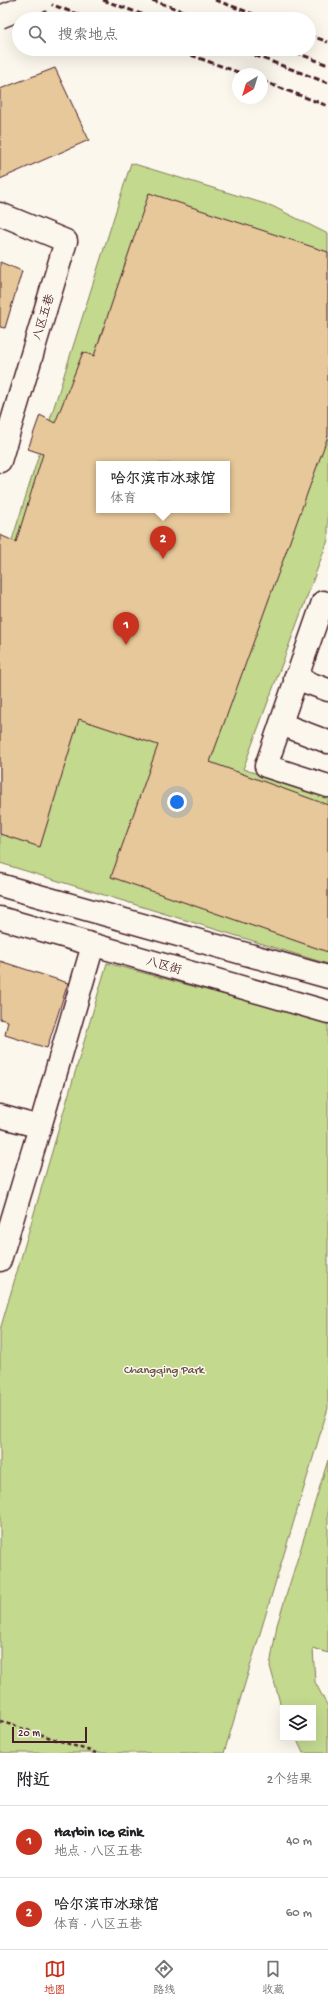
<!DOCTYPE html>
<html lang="zh">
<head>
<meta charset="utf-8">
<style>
  body { margin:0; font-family:"Gochi Hand","LXGW WenKai TC",sans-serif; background:#f2f2f2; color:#202124 }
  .controls { position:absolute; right:12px; bottom:12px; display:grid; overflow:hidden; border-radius:0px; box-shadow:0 4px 16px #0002 }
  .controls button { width:36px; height:36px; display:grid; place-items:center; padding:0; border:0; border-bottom:1px solid #e0e0e0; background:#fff; color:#202124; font:20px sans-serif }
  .compass { position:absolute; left:232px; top:68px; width:36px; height:36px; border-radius:50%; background:#fff; box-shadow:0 4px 16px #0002; rotate:218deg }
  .scale { position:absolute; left:12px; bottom:10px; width:75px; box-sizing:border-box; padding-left:4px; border:2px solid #4a1f2b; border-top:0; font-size:11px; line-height:14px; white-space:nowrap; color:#4a1f2b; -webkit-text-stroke:3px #fbf7ec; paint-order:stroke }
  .you { position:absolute; left:177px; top:802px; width:14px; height:14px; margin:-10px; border:3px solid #fff; border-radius:50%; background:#1a73e8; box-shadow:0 0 0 6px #1a73e833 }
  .badge { display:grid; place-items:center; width:26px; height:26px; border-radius:50%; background:#c8321e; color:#fff; font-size:13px; font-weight:700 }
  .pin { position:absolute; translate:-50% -33px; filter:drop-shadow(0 1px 2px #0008) }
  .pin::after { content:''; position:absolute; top:21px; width:14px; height:12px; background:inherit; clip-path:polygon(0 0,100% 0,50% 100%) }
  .popup { position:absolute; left:96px; top:461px; width:134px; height:52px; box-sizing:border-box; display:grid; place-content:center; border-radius:0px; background:#fff; filter:drop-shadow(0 1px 3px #0005); font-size:13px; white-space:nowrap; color:#757577 }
  .popup b { font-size:15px; color:#202124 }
  .popup::after { content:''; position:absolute; left:50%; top:100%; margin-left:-8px; border:8px solid transparent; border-top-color:#fff }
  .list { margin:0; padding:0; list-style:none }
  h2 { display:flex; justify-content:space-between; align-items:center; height:52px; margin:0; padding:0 16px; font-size:17px }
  h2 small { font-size:13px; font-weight:400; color:#757577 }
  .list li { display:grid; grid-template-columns:26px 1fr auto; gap:12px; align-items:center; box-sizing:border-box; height:72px; padding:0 16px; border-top:1px solid #e0e0e0 }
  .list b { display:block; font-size:15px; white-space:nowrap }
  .list p { margin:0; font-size:13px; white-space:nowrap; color:#757577 }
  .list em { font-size:13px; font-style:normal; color:#757577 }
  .icon { flex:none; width:22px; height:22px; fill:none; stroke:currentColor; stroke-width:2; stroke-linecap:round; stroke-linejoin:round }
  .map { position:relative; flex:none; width:328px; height:1753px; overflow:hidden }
  .search { position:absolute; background:#fff; box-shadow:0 4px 16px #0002; left:12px; right:12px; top:12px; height:44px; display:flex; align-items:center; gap:10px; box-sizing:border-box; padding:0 14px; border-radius:22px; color:#757577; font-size:15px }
  .sheet { height:196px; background:#fff }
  nav { display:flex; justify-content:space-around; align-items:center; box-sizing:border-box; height:56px; border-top:1px solid #e0e0e0; background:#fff; font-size:11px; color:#757577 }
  nav a { display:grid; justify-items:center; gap:2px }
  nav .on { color:#c8321e }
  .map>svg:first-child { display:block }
</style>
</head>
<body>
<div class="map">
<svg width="328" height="1753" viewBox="0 0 328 1753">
  <rect width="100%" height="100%" fill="#fbf7ec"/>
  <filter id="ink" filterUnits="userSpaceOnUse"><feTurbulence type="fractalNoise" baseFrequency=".025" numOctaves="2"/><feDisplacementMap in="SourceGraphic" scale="8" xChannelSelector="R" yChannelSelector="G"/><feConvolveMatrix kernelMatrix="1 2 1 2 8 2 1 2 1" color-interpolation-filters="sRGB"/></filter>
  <g filter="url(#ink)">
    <!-- green -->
    <g fill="#c3d98e" stroke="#867c5c" fill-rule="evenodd">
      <path d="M131 163 272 206 328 234V540L243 769 328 798V964L0 863V578ZM99 464H227V510H99Z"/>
      <polygon points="107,963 328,1023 328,1408 224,1753 0,1753 0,1330"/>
      <polygon points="328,1460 328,1653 313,1648 315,1682 328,1707 328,1753 303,1753 296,1738 313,1738 313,1708 283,1708 283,1714 270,1666 277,1625"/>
    </g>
    <!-- building -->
    <g fill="#e7c89a" stroke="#4a1f2b" fill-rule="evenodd">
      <polygon points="55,68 89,140 0,179 0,89"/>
      <path d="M149 193 328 252V436L210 762 328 805V952L111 877 158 745 79 719 40 847 0 834V535L16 542 43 454 28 449 40 415 55 423 83 352 94 356ZM99 464H227V510H99Z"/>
      <polygon points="0,262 22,271 5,328 0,327"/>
      <polygon points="0,961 68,983 47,1048 5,1035 8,1021 0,1019"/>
    </g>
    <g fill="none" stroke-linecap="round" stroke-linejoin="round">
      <defs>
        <g id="minor">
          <polyline points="0,214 66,241 0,461"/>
          <polyline points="328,604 323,602 266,766 328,786"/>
          <polyline points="295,678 328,690"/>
          <polyline points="281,724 328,742"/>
          <polyline points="0,1116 40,1127 0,1260"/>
          <polyline points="40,1127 93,945"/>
        </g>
        <g id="major">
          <polyline points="0,885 328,977"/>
          <polyline points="0,918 328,1012"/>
        </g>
      </defs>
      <!-- minor casing -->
      <use href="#minor" stroke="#4a1f2b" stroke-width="25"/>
      <!-- major casing -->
      <use href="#major" stroke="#4a1f2b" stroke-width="25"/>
      <!-- path -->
      <polyline stroke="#4a1f2b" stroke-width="2.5" stroke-dasharray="4 3" stroke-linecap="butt" points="0,1721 96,1753"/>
      <!-- minor -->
      <use href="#minor" stroke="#fbf7ec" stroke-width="22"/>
      <!-- major -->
      <use href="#major" stroke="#fbf7ec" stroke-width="22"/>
      <!-- rail -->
      <g stroke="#4a1f2b" stroke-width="3" stroke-dasharray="6 3" stroke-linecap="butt">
        <polyline points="39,0 91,19"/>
        <polyline points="103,0 155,19"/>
        <polyline points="152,0 205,19"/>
        <polyline points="215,0 267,19"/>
        <polyline points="309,35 328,42"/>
        <polyline points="174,49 243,74"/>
        <polyline points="238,49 328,83"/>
        <polyline points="287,49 328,65"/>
        <polyline points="262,81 328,106"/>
      </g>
      <defs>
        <polyline id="major-bridge" points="0,17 42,0"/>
      </defs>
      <!-- major-bridge casing -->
      <use href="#major-bridge" stroke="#4a1f2b" stroke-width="25" stroke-linecap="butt"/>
      <!-- major-bridge -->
      <use href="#major-bridge" stroke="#fbf7ec" stroke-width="22"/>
    </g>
  </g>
  <g text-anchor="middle" stroke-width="3" stroke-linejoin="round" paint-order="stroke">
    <!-- street labels -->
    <g font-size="12" fill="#4a1f2b" stroke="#fbf7ec">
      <text transform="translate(43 317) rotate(-73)" y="4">八区五巷</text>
      <text transform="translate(164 965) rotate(16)" y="4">八区街</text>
    </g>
    <!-- park labels -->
    <g font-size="12" fill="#684e44" stroke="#fbf7ec">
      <text x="164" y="1373">Changqing Park</text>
    </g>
  </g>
</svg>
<div class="controls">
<button><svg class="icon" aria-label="layers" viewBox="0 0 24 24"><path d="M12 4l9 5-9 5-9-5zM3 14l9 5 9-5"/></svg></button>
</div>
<svg class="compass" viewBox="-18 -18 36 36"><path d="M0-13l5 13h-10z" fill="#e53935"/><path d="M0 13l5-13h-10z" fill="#757577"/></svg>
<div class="scale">20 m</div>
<div class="you"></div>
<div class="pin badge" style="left:126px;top:645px">1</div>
<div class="pin badge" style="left:163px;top:559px">2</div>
<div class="popup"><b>哈尔滨市冰球馆</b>体育</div>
<div class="search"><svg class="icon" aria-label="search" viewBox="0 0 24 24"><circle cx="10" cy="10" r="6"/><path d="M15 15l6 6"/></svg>搜索地点</div>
</div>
<section class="sheet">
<h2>附近<small>2个结果</small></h2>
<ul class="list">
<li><span class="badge">1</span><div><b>Harbin Ice Rink</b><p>地点 · 八区五巷</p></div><em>40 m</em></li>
<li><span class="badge">2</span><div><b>哈尔滨市冰球馆</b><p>体育 · 八区五巷</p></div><em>60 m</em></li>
</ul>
</section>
<nav>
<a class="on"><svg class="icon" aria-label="map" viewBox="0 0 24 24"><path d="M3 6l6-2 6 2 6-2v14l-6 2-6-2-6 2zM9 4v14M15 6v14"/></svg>地图</a>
<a><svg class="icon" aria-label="directions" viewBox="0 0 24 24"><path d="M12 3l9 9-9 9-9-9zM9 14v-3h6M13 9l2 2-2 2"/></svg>路线</a>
<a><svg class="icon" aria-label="saved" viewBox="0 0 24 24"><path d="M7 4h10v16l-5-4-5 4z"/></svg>收藏</a>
</nav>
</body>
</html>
